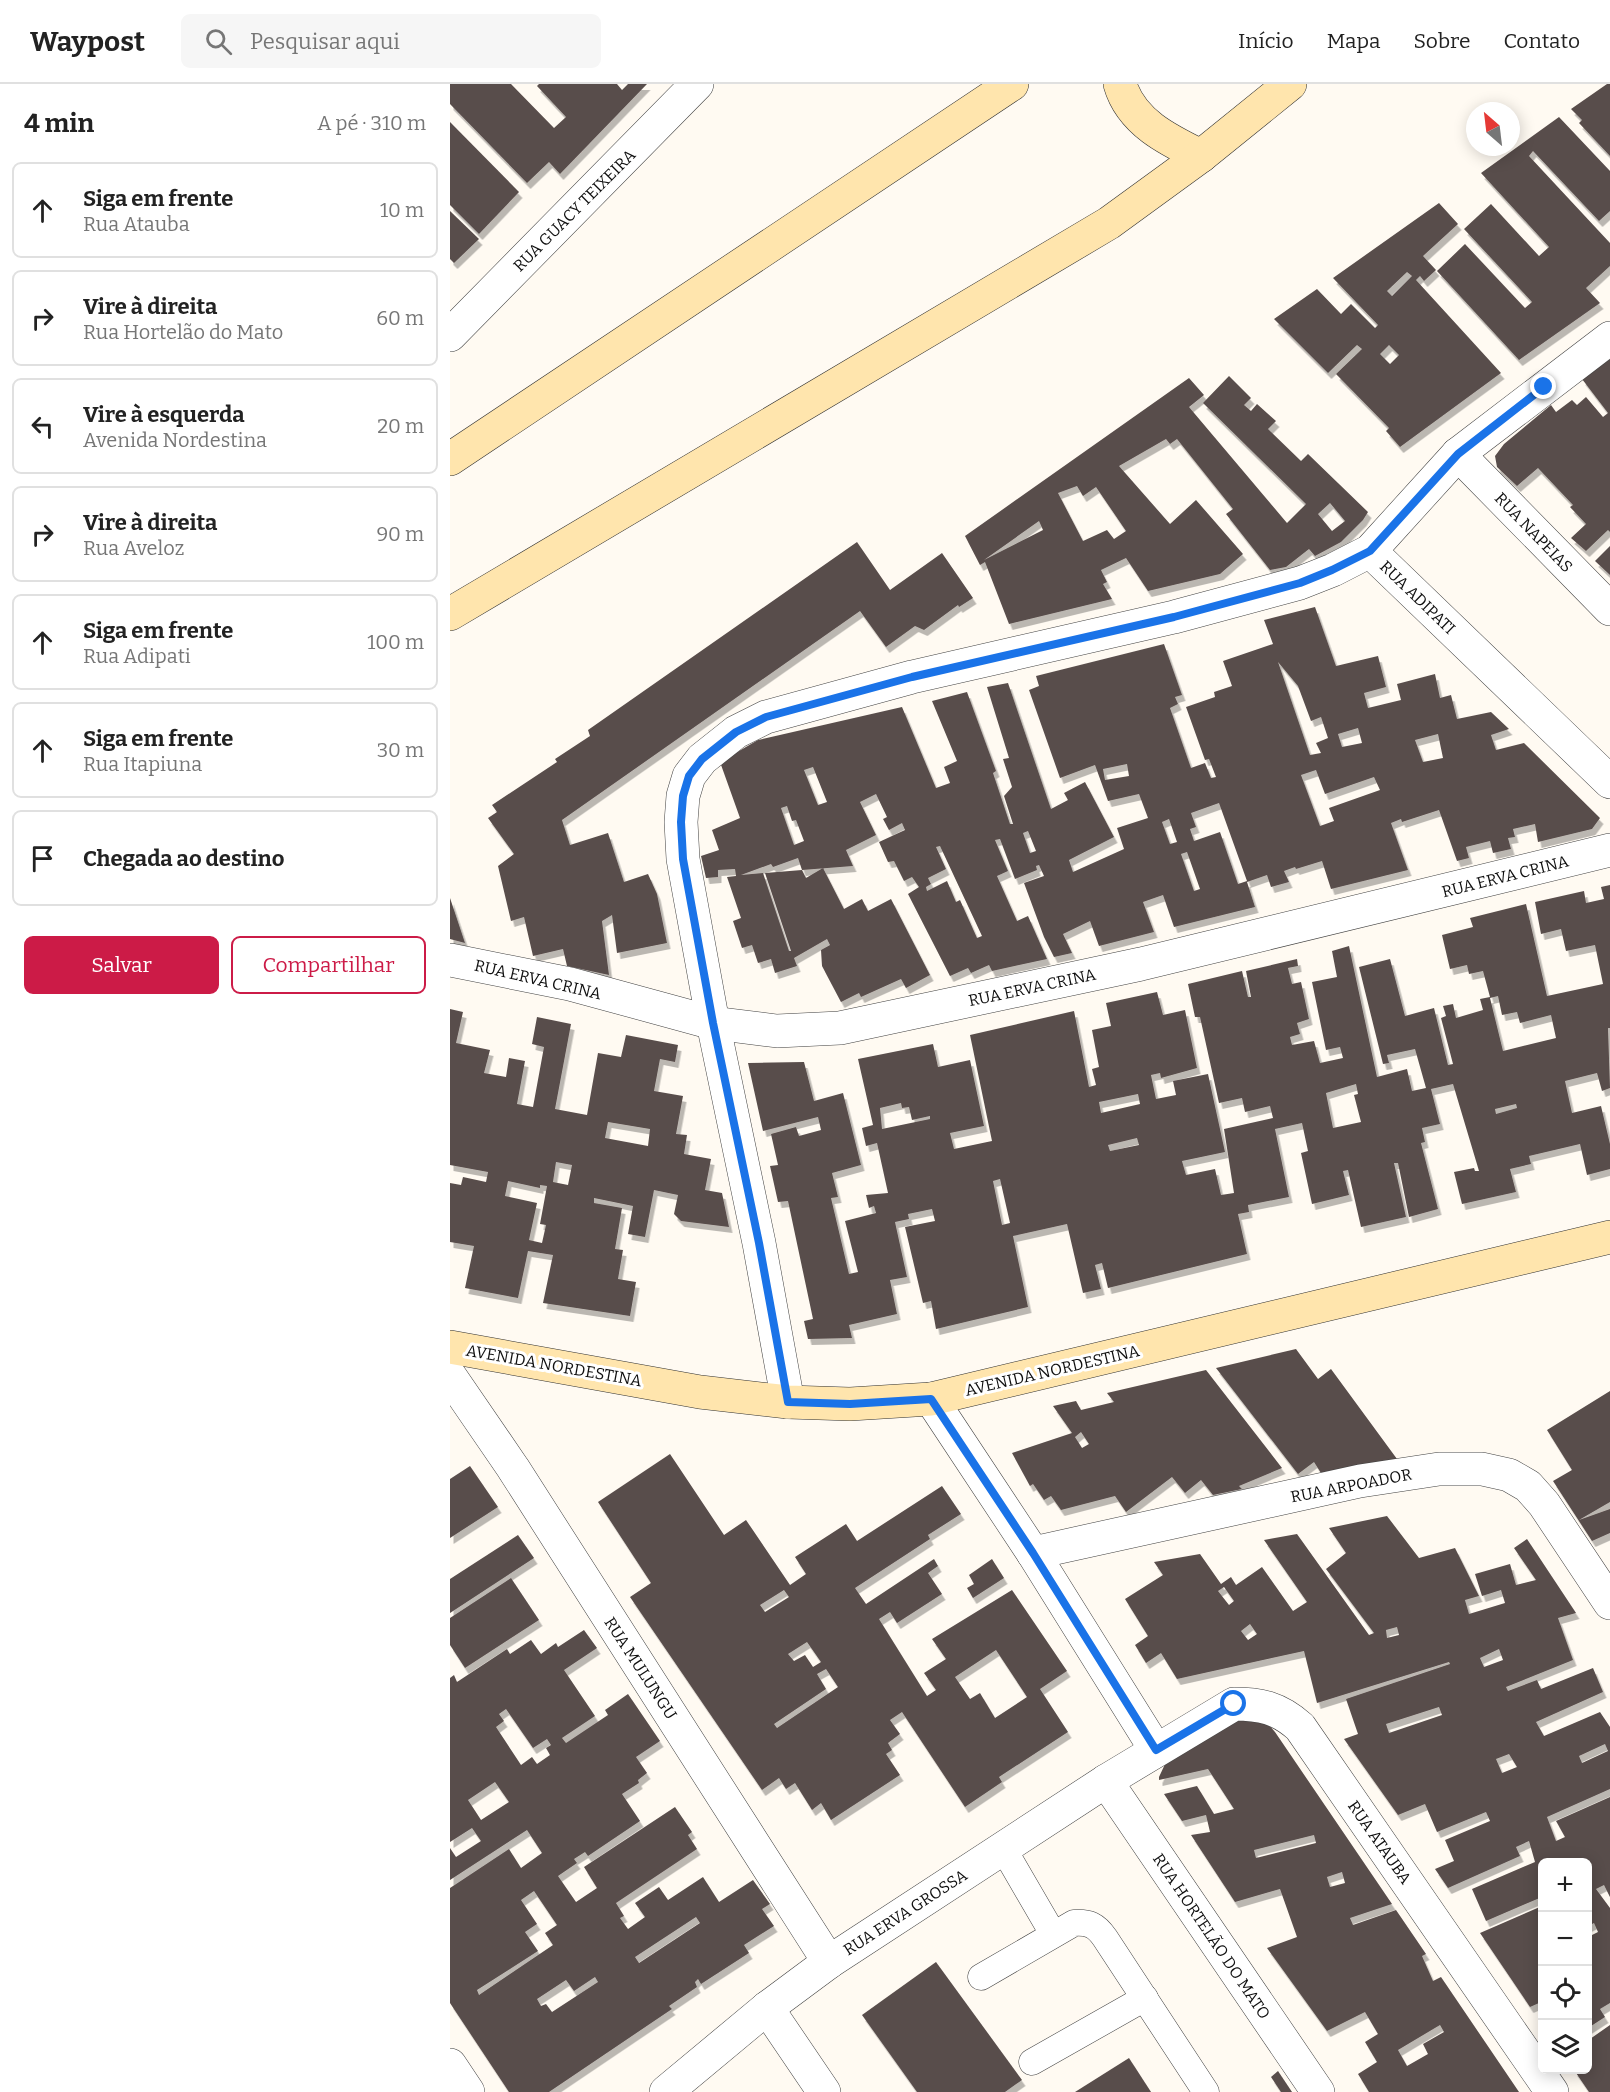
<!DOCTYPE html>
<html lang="pt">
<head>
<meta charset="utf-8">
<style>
  body { margin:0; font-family:Bitter,serif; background:#f6f6f6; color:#222 }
  .controls { position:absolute; right:18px; bottom:18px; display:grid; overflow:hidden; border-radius:9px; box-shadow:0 3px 15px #0003 }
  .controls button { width:54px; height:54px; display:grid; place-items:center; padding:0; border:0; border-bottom:2px solid #e0e0e0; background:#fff; color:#222; font:30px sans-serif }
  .compass { position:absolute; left:1016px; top:18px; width:54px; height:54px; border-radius:50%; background:#fff; box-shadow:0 3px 15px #0003; rotate:332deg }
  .stop { position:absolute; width:18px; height:18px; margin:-14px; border:4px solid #1a73e8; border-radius:50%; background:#fff }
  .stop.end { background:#1a73e8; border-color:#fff; box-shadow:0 2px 6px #0008 }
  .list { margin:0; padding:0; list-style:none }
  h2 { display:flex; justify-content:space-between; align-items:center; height:78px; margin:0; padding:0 24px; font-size:26px }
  h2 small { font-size:20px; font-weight:400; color:#767676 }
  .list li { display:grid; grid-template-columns:39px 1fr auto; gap:18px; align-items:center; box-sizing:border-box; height:96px; margin:0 12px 12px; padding:0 12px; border:2px solid #e0e0e0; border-radius:9px }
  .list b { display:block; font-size:22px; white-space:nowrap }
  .list p { margin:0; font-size:20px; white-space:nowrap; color:#767676 }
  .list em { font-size:20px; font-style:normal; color:#767676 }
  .actions { display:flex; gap:12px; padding:18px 24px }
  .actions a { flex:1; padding:14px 0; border:2px solid #cc1b47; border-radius:9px; text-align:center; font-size:21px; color:#cc1b47 }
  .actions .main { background:#cc1b47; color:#fff }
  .icon { flex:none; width:33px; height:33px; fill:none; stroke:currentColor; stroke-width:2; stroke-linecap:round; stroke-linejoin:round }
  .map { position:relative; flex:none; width:1160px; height:2008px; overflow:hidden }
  header { display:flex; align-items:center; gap:36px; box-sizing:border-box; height:84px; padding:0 30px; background:#fff; border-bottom:2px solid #e0e0e0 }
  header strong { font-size:28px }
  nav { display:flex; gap:33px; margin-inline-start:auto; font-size:21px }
  .search { width:420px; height:54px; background:#f6f6f6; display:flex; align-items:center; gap:15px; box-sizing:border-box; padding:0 21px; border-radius:9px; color:#767676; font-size:22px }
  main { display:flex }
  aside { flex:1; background:#fff }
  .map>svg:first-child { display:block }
</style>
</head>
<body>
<header>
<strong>Waypost</strong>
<div class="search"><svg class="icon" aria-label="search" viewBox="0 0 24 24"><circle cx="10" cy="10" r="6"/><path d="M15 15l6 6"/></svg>Pesquisar aqui</div>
<nav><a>Início</a><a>Mapa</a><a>Sobre</a><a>Contato</a></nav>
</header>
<main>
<aside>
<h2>4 min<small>A pé · 310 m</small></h2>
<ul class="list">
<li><svg class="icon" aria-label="ahead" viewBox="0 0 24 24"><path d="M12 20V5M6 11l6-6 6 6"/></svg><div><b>Siga em frente</b><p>Rua Atauba</p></div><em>10 m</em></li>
<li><svg class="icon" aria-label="right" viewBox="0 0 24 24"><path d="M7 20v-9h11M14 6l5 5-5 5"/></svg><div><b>Vire à direita</b><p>Rua Hortelão do Mato</p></div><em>60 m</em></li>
<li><svg class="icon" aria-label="left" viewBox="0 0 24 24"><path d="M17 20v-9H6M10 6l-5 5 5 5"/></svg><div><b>Vire à esquerda</b><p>Avenida Nordestina</p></div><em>20 m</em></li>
<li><svg class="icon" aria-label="right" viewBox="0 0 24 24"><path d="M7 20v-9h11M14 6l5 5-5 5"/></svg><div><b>Vire à direita</b><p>Rua Aveloz</p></div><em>90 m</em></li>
<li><svg class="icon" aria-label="ahead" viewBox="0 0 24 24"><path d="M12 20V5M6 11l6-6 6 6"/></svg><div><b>Siga em frente</b><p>Rua Adipati</p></div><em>100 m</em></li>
<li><svg class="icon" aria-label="ahead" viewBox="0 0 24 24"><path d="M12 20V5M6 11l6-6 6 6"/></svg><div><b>Siga em frente</b><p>Rua Itapiuna</p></div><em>30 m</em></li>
<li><svg class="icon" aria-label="arrive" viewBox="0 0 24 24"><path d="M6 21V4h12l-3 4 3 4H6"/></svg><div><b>Chegada ao destino</b></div></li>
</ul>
<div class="actions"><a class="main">Salvar</a><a>Compartilhar</a></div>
</aside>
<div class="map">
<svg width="1160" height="2008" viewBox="0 0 1160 2008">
  <defs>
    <filter id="shadow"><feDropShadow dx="3.5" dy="6" stdDeviation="0" flood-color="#0004"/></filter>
  </defs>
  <rect width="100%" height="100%" fill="#fffaf2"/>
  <!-- building -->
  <g fill="#594d4b" fill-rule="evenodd" filter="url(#shadow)">
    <polygon points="0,0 61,0 104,44 116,33 87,2 89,0 167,0 172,6 178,0 197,0 110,90 99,78 77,99 0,20"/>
    <polygon points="1157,0 1160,0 1160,72 1129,39 1132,36 1121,25"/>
    <polygon points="1109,33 1160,87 1160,127 1149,137 1083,67 1079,72 1160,159 1160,182 1136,204 1150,219 1069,276 987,187 1015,160 1075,224 1082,218 1014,145 1041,120 1089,172 1099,163 1031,89"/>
    <polygon points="0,38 69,108 29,150 0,121"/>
    <path d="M989 119 1008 140 973 172 986 186 974 197 970 192 966 196 1051 289 950 363 936 347 939 344 886 290 912 265 907 261 878 289 824 235 867 205 891 230 901 220 925 244 928 241 883 194ZM957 188 962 192 942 212 937 207ZM939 261 949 271 940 280 930 270Z"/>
    <polygon points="0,127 29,155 4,179 0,175"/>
    <polygon points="1160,275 1160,448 1158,446 1136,467 1121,454 1136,440 1120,423 1123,421 1088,384 1067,402 1047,383 1045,372 1054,360 1101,321 1106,328 1122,316 1127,321 1136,313 1153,333 1158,329 1132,295"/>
    <path d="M779 292 801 314 794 321 801 327 807 320 826 337 818 345 851 377 858 370 918 428 913 436 891 458 865 472 859 465 836 483 820 486 776 430 783 425 727 355 720 360 716 355 669 382 720 440 746 416 793 470 770 490 698 507 676 474 651 486 657 498 653 500 662 515 559 540 535 478 530 481 515 452 739 294 754 311 739 323 837 439 856 420 753 319ZM627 402 633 412 646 403 676 447 664 455 657 446 633 457 608 409ZM880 419 895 437 882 447 868 430ZM589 437 593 446 534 476Z"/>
    <polygon points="407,458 440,506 492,469 523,514 509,523 508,521 474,546 465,542 436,563 410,527 112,736 120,761 158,749 174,798 198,790 207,810 217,859 167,869 162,831 152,837 159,891 117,882 113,865 83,872 74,833 61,837 48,782 64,770 38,734 47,728 42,721 107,678 105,675 140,652 138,646"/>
    <polygon points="1160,462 1160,491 1145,477"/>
    <path d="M865 523 886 582 928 572 936 603 914 609 918 624 951 616 947 600 985 590 990 614 1001 611 1007 635 1041 628 1059 645 1041 651 1046 666 1074 659 1150 734 1142 745 1088 758 1085 740 1063 745 1065 753 1058 754 1061 765 1043 769 1040 757 1016 763 1019 774 1007 777 989 726 952 738 951 735 941 739 958 786 881 805 872 777 846 785 845 783 834 787 839 798 821 803 817 791 797 798 805 823 724 843 713 811 693 818 704 848 649 862 640 837 613 850 622 869 604 873 594 853 574 799 594 792 589 781 586 782 587 786 565 795 550 755 545 756 558 787 547 792 567 837 578 832 597 875 542 887 539 881 521 889 518 884 500 892 458 810 469 803 462 793 454 797 444 777 438 778 429 758 455 746 452 739 439 746 433 735 437 733 426 710 410 718 426 751 396 766 403 782 352 786 348 774 323 783 321 780 291 791 313 789 339 867H341L315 789 352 786 356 794 373 784 394 825 412 815 418 827 441 815 480 891 456 904 451 895 411 913 409 909 391 918 372 882 371 866 380 861 377 855 344 874 347 882 325 889 321 875 308 879 302 861 292 864 283 837 291 834 277 793 286 792 285 785 268 786V793L256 794 251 772 269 766 262 746 290 734 270 678 308 656 452 623 486 704 500 699 494 683 507 677 482 617 517 608 546 687 543 689 560 740H563L554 712 562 703 553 675 559 674 537 603 558 599 601 725 618 716 614 709 635 698 664 753 619 776 623 788 674 765 667 744 698 734 689 710 658 717 645 681 610 694 579 606 589 602 586 592 714 560 732 611 725 613 728 620 720 624 741 684 755 679 761 694 766 693 759 675 755 676 736 623 765 613 764 608 782 602 773 577 823 560 814 536ZM828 578 848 602 861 637 871 633 878 654 866 659 871 669 860 671ZM908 644 912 659 892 663 888 650ZM988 650 993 674 973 678 965 656ZM677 680 679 692 655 696 653 685ZM363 683 377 718 368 721 354 686ZM866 686 875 710 924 693 930 706 879 724 884 737 870 742 851 691ZM769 719 797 797 788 800 770 748 744 757 740 745 746 743 741 729ZM337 722 342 737 346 736 354 757 344 761 331 724ZM719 735 727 758 720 760 712 738ZM578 747 586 767 580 769 573 749ZM490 762 532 852 527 854 510 816 506 818 497 797 477 807 476 803 481 800 478 794 496 785 486 763ZM737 768 750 805 744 807 731 770Z"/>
    <path d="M1160 801V944H1158L1160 1004 1152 1007 1147 989 1115 997 1122 1029 1151 1022 1160 1060V1085L1137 1091 1130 1060 1079 1072 1081 1080 1060 1085 1066 1108 1012 1120 1004 1088 1024 1084 1025 1087H1029L1003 1000 981 1005 990 1040 972 1044 975 1058 971 1059 988 1125 959 1133 948 1079H944L956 1133 911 1143 898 1086 893 1087 899 1111 862 1120 851 1069 858 1067 852 1039 825 1045 839 1113 798 1121 799 1128 788 1130 797 1170 658 1204 652 1179 645 1181 651 1205 633 1209 617 1140 563 1152 578 1223 486 1245 481 1217 473 1219 455 1143 485 1137 482 1125 458 1130 459 1135 445 1138 457 1193 440 1196 447 1230 399 1241 402 1254 358 1255 354 1237 363 1235 338 1117 328 1118 320 1082 328 1081 321 1050 346 1043 349 1052 371 1046 368 1033 313 1047 298 979 354 978 364 1017 393 1009 411 1081 382 1089 388 1113 381 1114 399 1190 408 1188 395 1137 426 1129 424 1122 419 1124 416 1111 438 1109 427 1059 416 1062 412 1044 423 1041 408 975 483 960 488 983 520 976 534 1042 500 1049 504 1065 542 1057 520 951 624 927 639 1003 646 1001 642 985 649 983 642 946 661 942 656 919 707 908 713 931 735 926 747 984 711 994 710 989 701 991 706 1015 726 1011 723 997 758 990 775 1068 732 1077 736 1091 765 1085 771 1111 784 1109 774 1045 823 1034 820 1022 795 1028 792 1014 769 1019 750 933H745L738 900 792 887 798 913H801L796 887 847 875 848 882 838 884 842 900 851 898 859 935 847 939 850 950 840 953 842 961 864 957 870 979 893 974 890 963 876 966 862 898 887 893 882 867 899 862 927 993 957 985 962 1007 976 1004 965 965 937 971 939 979 933 980 909 883 940 875 955 932 984 924 998 981 1003 980 991 934 996 932 993 922 1003 920 1006 934 1033 926 1030 915 1040 913 1033 887 1019 890 1017 881 1000 885 992 851 1023 843 1020 834 1076 820 1097 912 1153 900 1145 861 1116 867 1111 845 1091 850 1085 818 1134 807 1136 819 1154 815 1151 803ZM1048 912 1052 931 1067 928 1070 939 1101 931 1106 954 1053 967 1040 914ZM906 1000 908 1010 904 1011 911 1038 883 1044 876 1009ZM688 1010 690 1020 651 1029 649 1018ZM451 1019 452 1024 459 1023 462 1036 480 1032V1035L432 1045 430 1024ZM1066 1020 1067 1024 1046 1030 1045 1025ZM687 1054 689 1061 660 1067 658 1061ZM550 1095 560 1139 552 1141 543 1097Z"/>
    <polygon points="0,814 15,859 0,855"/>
    <path d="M0 925 13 928 6 959 40 966 34 989 56 993 59 974 75 977 67 1020 83 1023 94 963 82 960 87 933 121 940 105 1025 137 1031 148 969 171 973 176 951 228 961 225 978 210 975 204 1007 233 1012 226 1050 237 1051 234 1070 261 1075 255 1106 272 1109 279 1143 231 1137 224 1130 228 1111 204 1106 195 1153 178 1150 183 1122 144 1114V1119L172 1124 165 1165 173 1166 168 1195 186 1198 180 1232 93 1219 103 1171 78 1167 68 1214 15 1204 24 1162 0 1158V1099L11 1101 13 1093 36 1098 38 1088 0 1081ZM158 1038 200 1045 198 1062 155 1054ZM106 1078 122 1081 118 1101 103 1098ZM58 1097 90 1104V1101L97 1102 90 1140 96 1141 92 1159 79 1156 87 1119 55 1112Z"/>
    <polygon points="846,1265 868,1295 881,1285 947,1375 871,1389 864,1378 848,1390 766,1284"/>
    <path d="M756 1286 832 1384 789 1402 792 1405 763 1411 751 1396 735 1409 722 1393 676 1428 665 1412 611 1426 601 1412 594 1416 583 1400 580 1402 562 1369 622 1349 603 1322 626 1317 631 1326 664 1318 657 1309ZM631 1348 639 1360 632 1364 625 1353Z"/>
    <polygon points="1160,1307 1160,1418 1129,1436 1160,1425 1160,1449 1142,1457 1103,1397 1122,1386 1097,1346"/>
    <path d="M220 1370 274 1451 296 1436 340 1501 356 1490 345 1473 396 1440 407 1457 492 1402 511 1430 478 1451 480 1455 405 1504 416 1520 484 1475 488 1482 478 1489 492 1510 447 1539 440 1528 429 1535 477 1612 486 1606 474 1589 496 1575 482 1555 562 1506 617 1587 590 1605 618 1648 549 1693 552 1698 515 1723 452 1628 440 1636 450 1650 438 1659 442 1666 436 1670 450 1691 381 1736 371 1719 362 1726 345 1699 336 1705 329 1694 312 1706 180 1513 201 1499 148 1418ZM334 1506 339 1513 315 1528 310 1521ZM357 1558 371 1578 363 1583 355 1571 344 1577 338 1570ZM546 1566 577 1613 545 1634 530 1609 520 1615 505 1593ZM376 1585 388 1603 327 1644 324 1640 376 1605 367 1590Z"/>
    <polygon points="20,1382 48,1423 0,1454 0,1395"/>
    <path d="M937 1432 969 1474 1005 1464 1029 1512 1015 1516 1019 1530 1055 1519 1051 1506 1032 1512 1025 1490 1060 1480 1066 1501 1086 1496 1064 1464 1077 1455 1126 1529 1108 1534 1123 1576 1056 1603 1058 1607 1087 1596 1091 1605 1143 1584 1153 1608 1086 1638 1094 1652 1150 1628 1160 1643V1705L1097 1733 1106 1757 1115 1753 1106 1737 1160 1713V1813L1154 1801 1146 1805 1160 1824V1919L1150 1925 1155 1933 1138 1944V1853L1148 1848 1144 1839 1138 1842V1778H1092V1813L1036 1837 1022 1805 1085 1778 1079 1757 1066 1763 1070 1772 998 1804 985 1785 1004 1777 995 1756 1040 1737 1036 1728 987 1748 975 1720 948 1731 894 1655 908 1650 896 1615 1000 1580 999 1578 867 1619 854 1567 727 1595 711 1569 696 1579 685 1561 698 1552 675 1515 713 1491 704 1478 750 1470 771 1500 781 1493 786 1501 812 1483 843 1527 857 1518 814 1456 847 1450 919 1551 924 1549 876 1485 896 1469 879 1444ZM774 1503 784 1517 779 1521 768 1507ZM800 1540 807 1550 798 1556 791 1547ZM947 1543 949 1551 937 1554 936 1546ZM1049 1565 1053 1576 1034 1583 1030 1574ZM989 1623 992 1631 939 1649 936 1640ZM1155 1660 1158 1667 1132 1679 1129 1672ZM1059 1670 1067 1683 1052 1689 1046 1675Z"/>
    <polygon points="68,1451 84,1474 0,1529 0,1495"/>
    <polygon points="542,1475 554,1494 523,1514 517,1504 524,1500 519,1491"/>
    <polygon points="61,1494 89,1536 15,1584 0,1561 0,1534"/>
    <path d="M134 1546 147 1564 114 1586 145 1632 112 1654 116 1659 158 1631 155 1626 178 1610 210 1657 186 1673 197 1689 188 1696 189 1699 172 1710 190 1737 138 1772 135 1768 124 1775 127 1779 108 1792 126 1818 147 1804 134 1783 225 1723 242 1748 238 1751 247 1765 166 1819 174 1832 170 1834 178 1845 195 1833 185 1819 209 1803 218 1816 253 1793 269 1818 303 1796 320 1820 312 1825 324 1842 294 1861 299 1869 251 1900 248 1895 245 1898 247 1903 219 1922 222 1925 99 2008H59L0 1919V1804L59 1765 71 1784 92 1769 77 1746 0 1796V1764L6 1773 31 1757 22 1744 0 1758V1594L4 1591 7 1598 57 1565 60 1570 81 1556 91 1570 106 1559 108 1563ZM56 1625 83 1664 97 1655 101 1661 96 1664 100 1671 87 1680 82 1673 71 1681 46 1643 54 1637 49 1630ZM45 1698 59 1718 31 1736 18 1716ZM84 1807 107 1841 95 1849 103 1861 29 1911 27 1906 88 1867 75 1848 87 1840 71 1816ZM246 1833 250 1839 189 1879 185 1873ZM145 1893 148 1898 102 1928 96 1920 91 1922 87 1915 116 1896 124 1907Z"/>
    <path d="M794 1633 819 1641 825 1648 942 1820 900 1834 903 1841 946 1826 976 1870 972 1872 983 1897 991 1893 1069 2008H919L908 1990 927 1978 915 1958 928 1950 915 1928 877 1947 817 1864 847 1853 830 1805 785 1818 741 1751 760 1748 756 1731 732 1737 714 1710 747 1702 764 1730 784 1725 758 1685 709 1696V1693L716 1678ZM864 1751 866 1759 806 1774 804 1766ZM892 1788 895 1799 880 1803 877 1793ZM990 1941 994 1948 973 1960 978 1970 957 1982 948 1966Z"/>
    <polygon points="1092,1822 1092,1925 1089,1919 1080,1923 1030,1849"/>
    <polygon points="486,1878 572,1996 555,2008 467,2008 412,1931"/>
    <polygon points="1160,1941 1160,2008 1139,2008 1124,1986 1138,1986 1138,1951 1140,1955"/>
    <polygon points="679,1974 701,2008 625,2008"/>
    <polygon points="828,1987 842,2008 831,2008 821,1993"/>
  </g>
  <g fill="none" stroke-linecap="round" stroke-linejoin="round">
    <defs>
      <g id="lane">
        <polyline points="553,1764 603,1850"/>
        <path d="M531 1893 624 1839C639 1838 646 1841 655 1854L756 2008"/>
        <polyline points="582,1978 695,1914"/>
      </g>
      <g id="street">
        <polyline points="0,251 247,0"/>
        <polyline points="1008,370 1160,525"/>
        <polyline points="920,467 1160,698"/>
        <polyline points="0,876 120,900 263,939 327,947 390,944 691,880 1160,766"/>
        <polyline points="0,1292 63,1384 379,1878"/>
        <polyline points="481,1315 583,1469 706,1666"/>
        <polyline points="338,1318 309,1159 263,939 233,775 231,738 233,712 239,692 252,675 286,648 316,633 462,593 724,533 850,499 883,486 920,467 1008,370 1160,254"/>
        <polyline points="583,1469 910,1397 989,1385 1032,1385 1059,1391 1078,1402 1094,1420 1160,1519"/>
        <polyline points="656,1697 868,2008"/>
        <polyline points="317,1924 374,2008"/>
        <polyline points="0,1981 18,2008"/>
        <path d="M216 2008 317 1924 379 1878 656 1697 784 1620C811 1620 829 1624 850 1643L1102 2008"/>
      </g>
      <g id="secondary">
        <path d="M670 0C681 38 718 56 751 72"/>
        <polyline points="0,375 562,0"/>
        <polyline points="0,530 659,139 751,72 840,0"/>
        <polyline points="0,1263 250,1308 338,1318 400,1320 481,1315 1160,1153"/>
      </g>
    </defs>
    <!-- lane casing -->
    <use href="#lane" stroke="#424242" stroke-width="27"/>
    <!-- street casing -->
    <use href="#street" stroke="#424242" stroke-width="34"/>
    <!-- secondary casing -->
    <use href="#secondary" stroke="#313131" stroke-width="34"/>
    <!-- lane -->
    <use href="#lane" stroke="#fff" stroke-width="26"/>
    <!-- street -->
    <use href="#street" stroke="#fff" stroke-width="33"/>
    <!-- secondary -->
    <use href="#secondary" stroke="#ffe5ad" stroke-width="33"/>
  </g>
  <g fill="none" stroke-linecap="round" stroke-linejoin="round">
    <!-- route -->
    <polyline stroke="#1a73e8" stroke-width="8" points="784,1620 706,1666 583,1469 481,1315 400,1320 338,1318 309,1159 263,939 233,775 231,738 233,712 239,692 252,675 286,648 316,633 462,593 724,533 850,499 882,486 920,467 1008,370 1094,303"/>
  </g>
  <g text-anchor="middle" stroke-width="6" stroke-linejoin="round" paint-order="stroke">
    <!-- street labels -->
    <g font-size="16" fill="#0f0f0f" stroke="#fff">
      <text transform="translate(124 126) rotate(-45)" y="6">RUA GUACY TEIXEIRA</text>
      <text transform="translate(1084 448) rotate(46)" y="6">RUA NAPEIAS</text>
      <text transform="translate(968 513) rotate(44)" y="6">RUA ADIPATI</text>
      <text transform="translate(1055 792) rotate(-14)" y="6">RUA ERVA CRINA</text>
      <text transform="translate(88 895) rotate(13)" y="6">RUA ERVA CRINA</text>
      <text transform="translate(582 903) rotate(-12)" y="6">RUA ERVA CRINA</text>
      <text transform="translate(104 1281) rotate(10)" y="6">AVENIDA NORDESTINA</text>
      <text transform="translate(602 1286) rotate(-13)" y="6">AVENIDA NORDESTINA</text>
      <text transform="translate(901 1401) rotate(-11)" y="6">RUA ARPOADOR</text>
      <text transform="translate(191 1584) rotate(57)" y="6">RUA MULUNGU</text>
      <text transform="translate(930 1758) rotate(55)" y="6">RUA ATAUBA</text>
      <text transform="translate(455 1828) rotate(-33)" y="6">RUA ERVA GROSSA</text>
      <text transform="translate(762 1852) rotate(56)" y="6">RUA HORTELÃO DO MATO</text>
    </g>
  </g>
</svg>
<div class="controls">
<button>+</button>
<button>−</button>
<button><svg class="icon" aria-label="locate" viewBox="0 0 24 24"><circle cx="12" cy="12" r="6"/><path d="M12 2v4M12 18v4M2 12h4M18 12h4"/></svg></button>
<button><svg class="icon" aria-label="layers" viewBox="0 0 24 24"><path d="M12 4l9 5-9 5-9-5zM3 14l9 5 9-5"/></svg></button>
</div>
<svg class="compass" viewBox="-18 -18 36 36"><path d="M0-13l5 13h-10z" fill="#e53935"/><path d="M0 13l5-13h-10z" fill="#767676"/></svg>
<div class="stop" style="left:784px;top:1620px"></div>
<div class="stop end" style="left:1094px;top:303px"></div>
</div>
</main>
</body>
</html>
